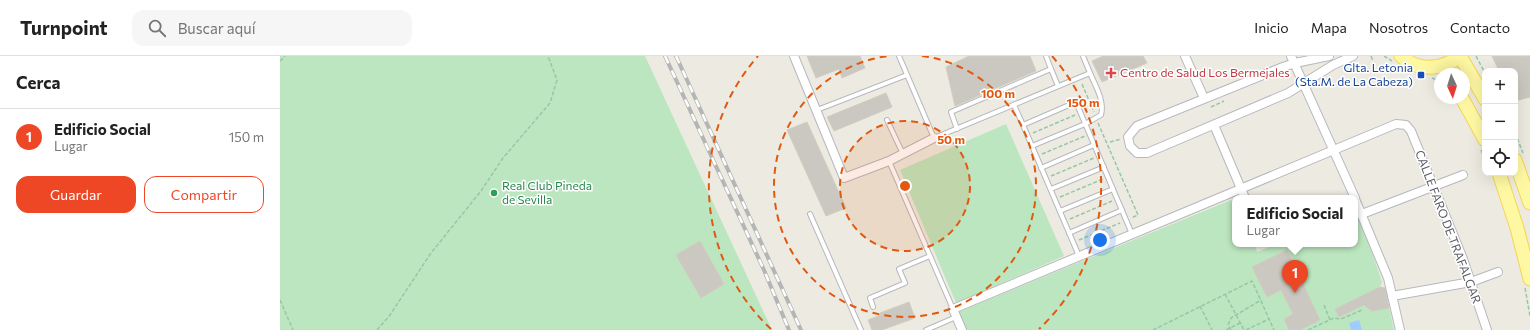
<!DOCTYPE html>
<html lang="es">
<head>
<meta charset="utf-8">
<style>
  body { margin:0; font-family:Commissioner,sans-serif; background:#f6f6f6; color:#222 }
  .controls { position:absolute; right:12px; top:12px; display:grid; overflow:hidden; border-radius:8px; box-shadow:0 4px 16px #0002 }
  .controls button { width:36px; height:36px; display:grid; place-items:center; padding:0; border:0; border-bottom:1px solid #e0e0e0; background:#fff; color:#222; font:20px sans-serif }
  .compass { position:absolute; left:1154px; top:12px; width:36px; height:36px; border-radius:50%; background:#fff; box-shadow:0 4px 16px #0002; rotate:176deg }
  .you { position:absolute; left:820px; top:184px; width:14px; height:14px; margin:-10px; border:3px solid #fff; border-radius:50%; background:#1a73e8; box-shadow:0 0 0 6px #1a73e833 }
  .badge { display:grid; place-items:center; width:26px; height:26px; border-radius:50%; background:#ee4726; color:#fff; font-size:13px; font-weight:700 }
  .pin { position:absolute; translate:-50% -33px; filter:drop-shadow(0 1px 2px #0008) }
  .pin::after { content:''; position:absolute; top:21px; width:14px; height:12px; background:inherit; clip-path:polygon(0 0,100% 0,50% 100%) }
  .popup { position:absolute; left:952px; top:139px; width:126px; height:52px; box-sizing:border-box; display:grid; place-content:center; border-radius:8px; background:#fff; filter:drop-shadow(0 1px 3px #0005); font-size:13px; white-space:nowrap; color:#767676 }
  .popup b { font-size:15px; color:#222 }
  .popup::after { content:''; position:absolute; left:50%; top:100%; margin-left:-8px; border:8px solid transparent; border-top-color:#fff }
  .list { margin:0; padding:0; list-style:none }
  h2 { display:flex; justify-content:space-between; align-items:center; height:52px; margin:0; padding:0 16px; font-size:17px }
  h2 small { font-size:13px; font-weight:400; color:#767676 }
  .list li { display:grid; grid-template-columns:26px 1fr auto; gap:12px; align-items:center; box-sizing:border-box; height:56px; padding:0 16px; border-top:1px solid #e0e0e0 }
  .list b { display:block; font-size:15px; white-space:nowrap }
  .list p { margin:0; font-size:13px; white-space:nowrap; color:#767676 }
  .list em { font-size:13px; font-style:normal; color:#767676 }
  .actions { display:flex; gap:8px; padding:12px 16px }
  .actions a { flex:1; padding:9px 0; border:1px solid #ee4726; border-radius:12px; text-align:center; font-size:14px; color:#ee4726 }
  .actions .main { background:#ee4726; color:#fff }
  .icon { flex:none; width:22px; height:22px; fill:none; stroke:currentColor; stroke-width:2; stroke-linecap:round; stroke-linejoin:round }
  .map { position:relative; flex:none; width:1250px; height:274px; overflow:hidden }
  header { display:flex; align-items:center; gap:24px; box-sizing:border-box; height:56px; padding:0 20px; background:#fff; border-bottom:1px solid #e0e0e0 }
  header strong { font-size:19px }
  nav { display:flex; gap:22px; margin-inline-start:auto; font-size:14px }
  .search { width:280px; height:36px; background:#f6f6f6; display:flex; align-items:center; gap:10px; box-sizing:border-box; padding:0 14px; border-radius:12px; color:#767676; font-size:15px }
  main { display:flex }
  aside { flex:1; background:#fff }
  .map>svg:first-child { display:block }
</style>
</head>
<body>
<header>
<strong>Turnpoint</strong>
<div class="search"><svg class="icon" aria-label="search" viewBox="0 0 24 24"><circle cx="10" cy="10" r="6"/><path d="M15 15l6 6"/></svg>Buscar aquí</div>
<nav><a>Inicio</a><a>Mapa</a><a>Nosotros</a><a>Contacto</a></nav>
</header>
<main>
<aside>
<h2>Cerca<small></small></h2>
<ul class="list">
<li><span class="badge">1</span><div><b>Edificio Social</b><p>Lugar</p></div><em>150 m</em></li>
</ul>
<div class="actions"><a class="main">Guardar</a><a>Compartir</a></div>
</aside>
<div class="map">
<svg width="1250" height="274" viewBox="0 0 1250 274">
  <rect width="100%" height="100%" fill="#edebe1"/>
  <!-- green -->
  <g fill="#bce6bf">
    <polygon points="0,0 365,0 492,274 0,274"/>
    <polygon points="726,68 784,200 676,247 620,114"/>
    <polygon points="951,144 955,146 955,188 975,188 977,196 996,188 1075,188 1075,159 1080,165 1094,202 1102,226 1100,231 1105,232 1114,274 686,274 678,256"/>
  </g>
  <!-- water -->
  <polygon fill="#9ecdff" points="1079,264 1082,274 1071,274 1069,267"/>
  <!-- building -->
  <g fill="#cac8c0" stroke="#d2cdbf">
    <polygon points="527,0 580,0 585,12 562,22 559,13 536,22"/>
    <polygon points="689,0 750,0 756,15 675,50 666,11"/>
    <polygon points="823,0 863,0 867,7 822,26 812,5"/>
    <polygon points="1212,0 1250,0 1250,41 1239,44 1235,42 1235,15 1219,15"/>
    <polygon points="606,37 612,51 554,75 547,61"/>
    <polygon points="527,66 566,152 546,160 507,74"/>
    <polygon points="420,185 444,228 421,242 396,199"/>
    <polygon points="1007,194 1040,264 1020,274 1009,274 1004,263 1013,258 1001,234 987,241 972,211"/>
    <polygon points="1100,231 1105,232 1109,252 1092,255 1084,249 1059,261 1055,253"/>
    <polygon points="629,246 635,262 602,274 592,274 588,264 601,259 600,257"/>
  </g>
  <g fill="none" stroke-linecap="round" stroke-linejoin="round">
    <defs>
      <g id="service">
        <polyline points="619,0 654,82 810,17 803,0"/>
        <polyline points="766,0 771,13"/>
        <polyline points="734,49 743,69"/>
        <polyline points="537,54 627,19"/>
        <polyline points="607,64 623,98"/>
        <polyline points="677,73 671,56 771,13 778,30"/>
        <path d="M752 90 805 68 821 59C825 45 815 29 810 17"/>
        <polyline points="609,105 673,253"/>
        <polyline points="761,112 814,89"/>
        <polyline points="771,133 824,111"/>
        <polyline points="780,155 833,133"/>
        <polyline points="530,158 581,274"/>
        <polyline points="789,177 842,154"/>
        <polyline points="799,200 743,69 796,46 852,178"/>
        <polyline points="593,251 590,242 625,227 619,213 650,200"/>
        <polyline points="646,274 676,261"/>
      </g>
      <g id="minor">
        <polyline points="514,0 564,122 609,105 654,82"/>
        <polyline points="905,0 924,42"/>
        <polyline points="1011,0 1075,142"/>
        <polyline points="1049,0 1015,7 1003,11 857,70 848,81 850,90 857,97 867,97 1008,37 1053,9 1073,0"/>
        <polyline points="934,69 965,142"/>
        <polyline points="1075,143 1108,222 1120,274"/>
        <polyline points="1082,158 1183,119"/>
        <polyline points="1112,240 1191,226 1218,216"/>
        <polyline points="682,274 673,253 1116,68 1126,69 1131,75 1183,203 1207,274"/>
      </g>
      <g id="primary">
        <path d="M1121 0C1138 16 1162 14 1180 0"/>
        <polyline points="1180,0 1205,43"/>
        <polyline points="1182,42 1205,84"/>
        <polyline points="1235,104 1250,147"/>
        <polyline points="1219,117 1237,172 1250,223"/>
      </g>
    </defs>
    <!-- service casing -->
    <use href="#service" stroke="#b6b8be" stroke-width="6"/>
    <!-- minor casing -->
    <use href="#minor" stroke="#b6b8be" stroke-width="10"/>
    <!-- primary casing -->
    <use href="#primary" stroke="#f5d552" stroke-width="15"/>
    <!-- path -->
    <g stroke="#95c7a7" stroke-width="1.5" stroke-dasharray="4 2" stroke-linecap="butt">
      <polyline points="1091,0 1093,5"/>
      <polyline points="1104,0 1112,5"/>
      <polyline points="1196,0 1205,17"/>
      <polyline points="0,5 5,0"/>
      <polyline points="1152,22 1160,25"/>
      <polyline points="802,28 814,56"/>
      <polyline points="931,51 944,45"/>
      <polyline points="818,67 858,159 851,162"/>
      <polyline points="753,77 795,59"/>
      <polyline points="1235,77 1243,97"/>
      <polyline points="830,86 841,83"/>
      <polyline points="1201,94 1205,103"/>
      <polyline points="762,98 805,80"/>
      <polyline points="771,120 814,102"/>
      <polyline points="780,141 823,123"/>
      <polyline points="790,163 832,145"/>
      <polyline points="799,184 840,167"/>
      <polyline points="1245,232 1250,260"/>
      <polyline points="945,238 964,274"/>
      <polyline points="0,244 13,274"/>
      <polyline points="1044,249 1050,264"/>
      <polyline points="920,250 932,274"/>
      <polyline points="97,274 110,259 151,197 201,135 223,102 270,47 277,24 268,0"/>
      <polyline points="873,274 972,225 994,274"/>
      <polyline points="946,274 960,267"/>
      <polyline points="951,274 948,269 951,262 981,244"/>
      <polyline points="966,274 989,263"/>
      <polyline points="1028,274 1054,262 1061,263 1082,254"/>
    </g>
    <!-- service -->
    <use href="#service" stroke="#fff" stroke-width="4"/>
    <!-- minor -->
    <use href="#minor" stroke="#fff" stroke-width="8"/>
    <!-- primary -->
    <use href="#primary" stroke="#fff8a3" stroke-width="13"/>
    <defs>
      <g id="rail">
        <polyline points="385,0 484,214 509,274"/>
        <polyline points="396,0 521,274"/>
      </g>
    </defs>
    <!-- rail casing -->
    <use href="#rail" stroke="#b4b5b5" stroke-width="4"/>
    <!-- rail -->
    <use href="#rail" stroke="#fff" stroke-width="2.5" stroke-dasharray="8" stroke-linecap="butt"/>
  </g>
  <!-- distance rings -->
  <circle cx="625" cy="130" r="65" fill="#e15910" fill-opacity=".12"/>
  <g fill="none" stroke="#e15910" stroke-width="2" stroke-dasharray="7 5">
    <circle cx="625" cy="130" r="65"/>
    <path d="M642 0A131 131 0 1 1 608 0"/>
    <path d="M491 273A196 196 0 0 1 478 0M772 0A196 196 0 0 1 759 273"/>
  </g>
  <!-- markers -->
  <path fill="#e0444e" stroke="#fff" stroke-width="1.5" d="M829 11h4v4h4v4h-4v4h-4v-4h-4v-4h4z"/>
  <rect fill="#1a4fb4" stroke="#fff" stroke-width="1.5" x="1137" y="15" width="8" height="8" rx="2"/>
  <circle fill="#2e9e5b" stroke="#fff" stroke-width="1.5" cx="214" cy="137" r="4"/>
  <g text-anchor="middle" stroke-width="3" stroke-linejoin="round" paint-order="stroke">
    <!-- transit labels -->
    <g font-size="12" fill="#164399" stroke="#fff" text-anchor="end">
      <text x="1133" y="16">Glta. Letonia<tspan x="1133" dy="14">(Sta.M. de La Cabeza)</tspan></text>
    </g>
    <!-- health labels -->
    <g font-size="12" fill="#be3a42" stroke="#fff" text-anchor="start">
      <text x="840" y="21">Centro de Salud Los Bermejales</text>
    </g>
    <!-- leisure labels -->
    <g font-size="12" fill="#27864d" stroke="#fff" text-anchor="start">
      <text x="222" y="134">Real Club Pineda<tspan x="222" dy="14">de Sevilla</tspan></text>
    </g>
    <!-- street labels -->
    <g font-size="12" fill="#595c62" stroke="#fff">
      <text transform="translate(1168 171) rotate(69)" y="4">CALLE FARO DE TRAFALGAR</text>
    </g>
  </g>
  <circle cx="625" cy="130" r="6" fill="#e15910" stroke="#fff" stroke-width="2"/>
  <g font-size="12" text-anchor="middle" font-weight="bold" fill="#e15910" stroke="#fff" stroke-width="3" stroke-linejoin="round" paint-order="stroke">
    <text x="718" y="42">100 m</text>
    <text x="803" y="51">150 m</text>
    <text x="671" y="88">50 m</text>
  </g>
</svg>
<div class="controls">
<button>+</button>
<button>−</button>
<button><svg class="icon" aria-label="locate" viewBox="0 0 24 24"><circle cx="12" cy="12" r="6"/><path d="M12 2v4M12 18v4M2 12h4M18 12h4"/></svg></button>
</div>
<svg class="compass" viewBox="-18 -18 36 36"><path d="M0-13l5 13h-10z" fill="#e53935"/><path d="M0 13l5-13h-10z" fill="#767676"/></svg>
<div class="you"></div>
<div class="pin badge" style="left:1015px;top:237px">1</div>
<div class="popup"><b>Edificio Social</b>Lugar</div>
</div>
</main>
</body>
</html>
